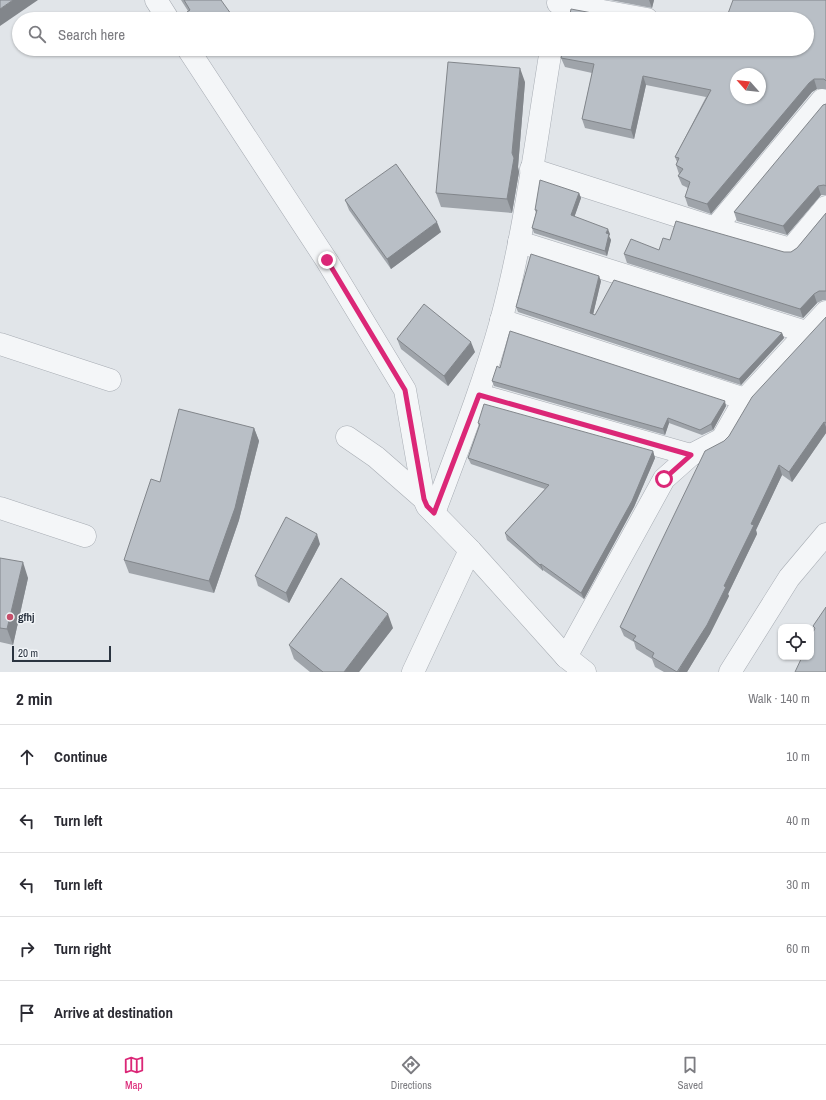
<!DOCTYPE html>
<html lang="en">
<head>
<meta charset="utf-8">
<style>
  body { margin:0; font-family:"Archivo Narrow",sans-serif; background:#f2f2f3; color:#2b2b33 }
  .controls { position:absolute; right:12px; bottom:12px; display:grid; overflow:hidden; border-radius:8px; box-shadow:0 1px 3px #0004 }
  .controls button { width:36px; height:36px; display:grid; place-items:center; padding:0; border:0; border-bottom:1px solid #e1e1e2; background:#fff; color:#2b2b33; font:20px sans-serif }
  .compass { position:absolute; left:730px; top:68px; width:36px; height:36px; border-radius:50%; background:#fff; box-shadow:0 1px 3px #0004; rotate:297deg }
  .scale { position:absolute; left:12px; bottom:10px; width:99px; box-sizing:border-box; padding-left:4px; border:2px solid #2b3440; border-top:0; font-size:11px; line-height:14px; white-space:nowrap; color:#2b3440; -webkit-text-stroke:3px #f1f4f7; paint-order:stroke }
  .stop { position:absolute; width:12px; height:12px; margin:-9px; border:3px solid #db2777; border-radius:50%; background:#fff }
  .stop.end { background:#db2777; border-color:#fff; box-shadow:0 1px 4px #0008 }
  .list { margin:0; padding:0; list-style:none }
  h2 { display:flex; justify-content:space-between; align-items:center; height:52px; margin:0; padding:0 16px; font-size:17px }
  h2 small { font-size:13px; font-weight:400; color:#7c7c81 }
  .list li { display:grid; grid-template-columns:26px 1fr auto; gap:12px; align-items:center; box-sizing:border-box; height:64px; padding:0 16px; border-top:1px solid #e1e1e2 }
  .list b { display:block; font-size:15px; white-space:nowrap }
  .list em { font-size:13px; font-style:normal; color:#7c7c81 }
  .icon { flex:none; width:22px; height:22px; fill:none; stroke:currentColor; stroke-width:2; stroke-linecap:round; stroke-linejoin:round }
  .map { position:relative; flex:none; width:826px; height:672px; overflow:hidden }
  .search { position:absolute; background:#fff; box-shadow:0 1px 3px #0004; left:12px; right:12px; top:12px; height:44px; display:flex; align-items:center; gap:10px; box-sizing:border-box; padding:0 14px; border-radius:22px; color:#7c7c81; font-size:15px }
  .sheet { height:372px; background:#fff }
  nav { display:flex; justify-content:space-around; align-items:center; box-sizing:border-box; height:56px; border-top:1px solid #e1e1e2; background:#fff; font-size:11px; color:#7c7c81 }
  nav a { display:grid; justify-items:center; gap:2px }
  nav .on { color:#db2777 }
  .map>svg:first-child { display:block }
</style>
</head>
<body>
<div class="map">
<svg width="826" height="672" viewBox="0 0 826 672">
  <rect width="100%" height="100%" fill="#e1e5e9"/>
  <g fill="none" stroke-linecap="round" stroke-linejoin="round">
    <defs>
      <g id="street">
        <polyline points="156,0 168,19"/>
        <polyline points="558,3 647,19"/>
        <polyline points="188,49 327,261 405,390 424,499"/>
        <polyline points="531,169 715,228 791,249 826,207"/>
        <polyline points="715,228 822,100 826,102"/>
        <polyline points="519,242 806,332"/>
        <polyline points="501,320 745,399"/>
        <polyline points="0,344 110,380"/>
        <polyline points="479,395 691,455"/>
        <polyline points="347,437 376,457 424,499 427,506 470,550 566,657 585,672"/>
        <polyline points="0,508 85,536"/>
        <path d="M434 513C458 449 483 386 501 321 525 232 536 140 551 49"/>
        <polyline points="566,657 664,479 691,455 722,439 745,399 826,312"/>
        <polyline points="413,672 470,550"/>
        <polyline points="730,672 789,578 826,534"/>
      </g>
    </defs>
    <!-- street casing -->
    <use href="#street" stroke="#a7acb3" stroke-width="23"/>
    <!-- street -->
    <use href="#street" stroke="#f4f6f8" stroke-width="22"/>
  </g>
  <!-- wall -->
  <g fill="#9fa4aa">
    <polygon points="181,0 221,0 232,19 189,19 187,12 188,11"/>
    <polygon points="610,0 654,0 652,8"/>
    <polygon points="826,0 826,89 817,89 812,92 711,214 688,206 685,197 688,188 682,185 678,176 679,174 676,165 677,162 675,157 706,97 646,85 634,139 585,128 582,119 592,73 565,67 561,58 807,49"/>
    <polygon points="525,82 518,167 519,172 512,213 441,207 436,193"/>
    <polygon points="826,104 826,195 821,195 787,235 737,221 734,212"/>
    <polygon points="579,193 581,198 574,217 610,234 609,236 611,240 607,256 534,233 532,228 536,213 535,210"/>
    <polygon points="345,200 441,232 391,269 349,210"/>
    <polygon points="826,213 826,300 823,300 817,303 803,318 627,263 624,254 659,250 670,240 784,252 791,252 797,248"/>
    <polygon points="601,281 593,314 595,315 782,333 784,338 741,385 518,312 516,307"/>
    <polygon points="826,317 826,433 792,482 782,475 756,530 757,534 728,594 729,596 710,634 687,672 664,672 655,667 652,659 636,649 634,642 624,636 620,627 724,441 729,436"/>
    <polygon points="397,339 475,352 448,386 401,349"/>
    <polygon points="500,368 726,406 713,430 702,435 669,423 665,435 494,386 492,381"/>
    <polygon points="478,423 653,451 655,458 634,507 584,599 543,570 543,571 507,540 505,533 545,489 471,464 468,458 479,426"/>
    <polygon points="254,428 259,441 239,520 214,593 129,573 124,560 160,482"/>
    <polygon points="320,544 289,603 258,586 255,576"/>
    <polygon points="0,558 28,578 13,645 0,642"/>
    <polygon points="393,628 359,672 310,672 294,659 289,645"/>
  </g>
  <!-- shaded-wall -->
  <g fill="#82868b">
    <polygon points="13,0 38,0 0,26 0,9"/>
    <polygon points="649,0 654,0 652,8"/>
    <polygon points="231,14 232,19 223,19"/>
    <polygon points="520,68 525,82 518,167 519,172 512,213 507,199 512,153"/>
    <polygon points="643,76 646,85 634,139 631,130"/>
    <polygon points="814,79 817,89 812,92 711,214 707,204 809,83"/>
    <polygon points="818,186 821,195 787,235 783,226"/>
    <polygon points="579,193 581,198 573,221 571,215"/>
    <polygon points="437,222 441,232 391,269 387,259"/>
    <polygon points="608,229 610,234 609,236 611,240 607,256 605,251 606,233"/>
    <polygon points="599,276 601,281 592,319 590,313"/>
    <polygon points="814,294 817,303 803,318 800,309"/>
    <polygon points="782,333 784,338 741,385 739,379"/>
    <polygon points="471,342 475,352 448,386 444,376"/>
    <polygon points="725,401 726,406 713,430 711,424"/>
    <polygon points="668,418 669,423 665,435 663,429"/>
    <polygon points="824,422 826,427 826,433 792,482 789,472"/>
    <polygon points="254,428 259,441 239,520 214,593 209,581"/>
    <polygon points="653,451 655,458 634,507 584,599 581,593"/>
    <polygon points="779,465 782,475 756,530 757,534 728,594 729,596 710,634 687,672 678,672 724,586 751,524"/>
    <polygon points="317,534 320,544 289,603 286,593"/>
    <polygon points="23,562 28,578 13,645 7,629"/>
    <polygon points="541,564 543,570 543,571 540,565"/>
    <polygon points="388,614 393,628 359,672 344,672"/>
  </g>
  <!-- building -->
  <g fill="#b9bfc6" stroke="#82868b" fill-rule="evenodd">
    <polygon points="0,0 13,0 0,9"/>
    <polygon points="184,0 221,0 231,14 223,19 191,19 187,12 190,10"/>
    <path d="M733 0H826V81L824 79H814L809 83 707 204 685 197 690 182 678 176 683 169 676 165 679 158 675 157 711 90 643 76 631 130 582 119 594 64 561 58 563 49H807V19H726ZM736 74H760V98H736Z"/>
    <polygon points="571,9 624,19 569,19"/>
    <polygon points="448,62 520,68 512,153 514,158 507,199 436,193"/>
    <polygon points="826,104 826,186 824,185 818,186 783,226 734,212 823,105"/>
    <polygon points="396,164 437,222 387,259 345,200"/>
    <polygon points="540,180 579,193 571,215 608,229 606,233 609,234 605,251 532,228 537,210 535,210"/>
    <polygon points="826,213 826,291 819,291 814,294 800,309 624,254 631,239 659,250 663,238 670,240 676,221 784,252 791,252 797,248"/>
    <polygon points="531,254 599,276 590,313 595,315 614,280 782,333 739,379 516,307"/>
    <polygon points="424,304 471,342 444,376 397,339"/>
    <polygon points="826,317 826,423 824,422 789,472 779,465 751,524 754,525 724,586 726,587 707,625 677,672 652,657 654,653 633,640 636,636 620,627 705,451 724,441 729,436 752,397"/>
    <polygon points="510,331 725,401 711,424 700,430 668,418 663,429 492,381 497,366 500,368"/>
    <polygon points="484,404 653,451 632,501 581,593 541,564 540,565 505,533 549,485 468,458 480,424 478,423"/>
    <polygon points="179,409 254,428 235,508 209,581 124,560 151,479 160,482"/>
    <polygon points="286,517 317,534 286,593 255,576"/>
    <polygon points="0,558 23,562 7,629 0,628"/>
    <polygon points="341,578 388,614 344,672 323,672 289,645"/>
    <polygon points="826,607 826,672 795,672 802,657 811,657 811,637 815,628 813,626"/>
  </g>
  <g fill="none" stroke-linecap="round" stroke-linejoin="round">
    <!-- route -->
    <polyline stroke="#db2777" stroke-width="5" points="327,260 405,390 424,499 427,506 434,513 479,395 691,455 664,479"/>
  </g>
  <!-- markers -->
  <circle fill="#c64f6b" stroke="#f1f4f7" stroke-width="1.5" cx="10" cy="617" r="4"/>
  <g text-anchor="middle" stroke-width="3" stroke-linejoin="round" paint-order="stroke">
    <!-- poi labels -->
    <g font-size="11" font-weight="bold" fill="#2b3440" stroke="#f1f4f7" text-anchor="start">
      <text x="18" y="621">gfhj</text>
    </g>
  </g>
</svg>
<div class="controls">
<button><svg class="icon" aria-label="locate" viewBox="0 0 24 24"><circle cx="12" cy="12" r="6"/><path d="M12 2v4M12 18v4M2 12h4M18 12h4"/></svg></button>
</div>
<svg class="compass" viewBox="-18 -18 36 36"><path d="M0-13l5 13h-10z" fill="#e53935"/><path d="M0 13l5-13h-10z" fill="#7c7c81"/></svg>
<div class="scale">20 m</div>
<div class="stop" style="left:664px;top:479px"></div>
<div class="stop end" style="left:327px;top:260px"></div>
<div class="search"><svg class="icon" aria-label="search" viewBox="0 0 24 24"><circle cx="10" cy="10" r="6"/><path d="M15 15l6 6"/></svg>Search here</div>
</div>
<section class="sheet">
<h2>2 min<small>Walk · 140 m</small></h2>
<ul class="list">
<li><svg class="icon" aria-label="ahead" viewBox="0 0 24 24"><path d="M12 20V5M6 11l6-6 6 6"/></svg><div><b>Continue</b></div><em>10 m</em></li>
<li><svg class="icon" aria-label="left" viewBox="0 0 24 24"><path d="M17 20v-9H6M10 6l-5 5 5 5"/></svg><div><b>Turn left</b></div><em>40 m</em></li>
<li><svg class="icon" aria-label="left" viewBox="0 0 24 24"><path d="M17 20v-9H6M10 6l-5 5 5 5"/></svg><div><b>Turn left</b></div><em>30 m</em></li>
<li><svg class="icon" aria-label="right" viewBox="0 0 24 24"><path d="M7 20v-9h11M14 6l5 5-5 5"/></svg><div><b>Turn right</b></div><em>60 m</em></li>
<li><svg class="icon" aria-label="arrive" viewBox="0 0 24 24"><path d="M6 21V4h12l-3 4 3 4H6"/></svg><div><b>Arrive at destination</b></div></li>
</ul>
</section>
<nav>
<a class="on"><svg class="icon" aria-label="map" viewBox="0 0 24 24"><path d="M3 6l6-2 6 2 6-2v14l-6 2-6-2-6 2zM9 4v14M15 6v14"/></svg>Map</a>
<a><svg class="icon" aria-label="directions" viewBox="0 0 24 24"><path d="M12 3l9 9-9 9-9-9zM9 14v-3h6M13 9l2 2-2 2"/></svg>Directions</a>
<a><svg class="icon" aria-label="saved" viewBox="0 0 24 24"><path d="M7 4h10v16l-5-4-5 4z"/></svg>Saved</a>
</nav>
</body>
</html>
